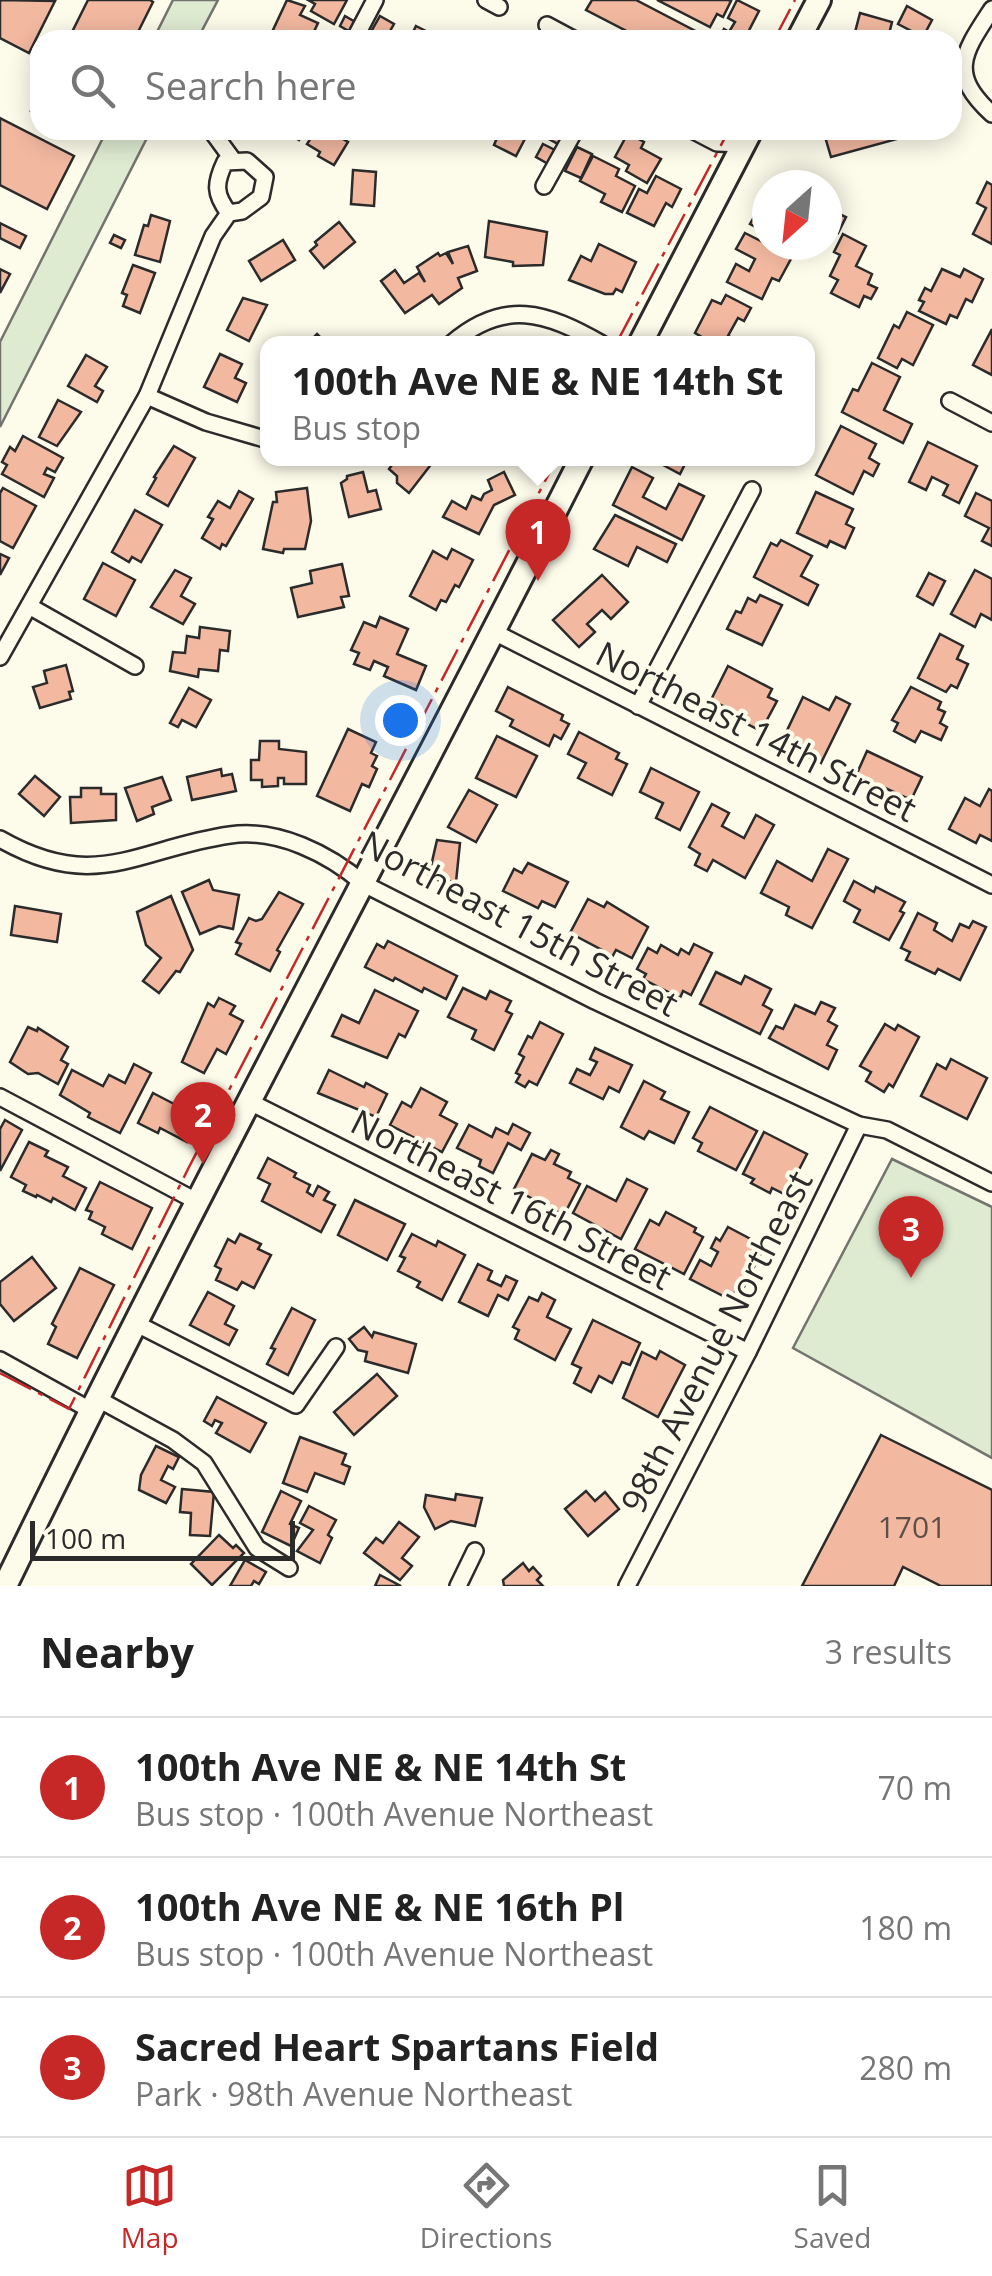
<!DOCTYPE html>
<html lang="en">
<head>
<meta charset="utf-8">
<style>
  body { margin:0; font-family:"Open Sans",sans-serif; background:#f2f2f2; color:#222 }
  .compass { position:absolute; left:752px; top:170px; width:90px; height:90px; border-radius:50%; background:#fff; box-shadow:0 5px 25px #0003; rotate:207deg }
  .scale { position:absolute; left:30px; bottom:25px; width:265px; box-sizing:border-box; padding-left:10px; border:5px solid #2b2b2b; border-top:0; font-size:28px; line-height:35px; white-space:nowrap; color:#2b2b2b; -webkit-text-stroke:8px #fdfbea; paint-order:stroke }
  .you { position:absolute; left:400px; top:720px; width:35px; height:35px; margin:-25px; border:8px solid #fff; border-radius:50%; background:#1a73e8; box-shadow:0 0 0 15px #1a73e833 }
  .badge { display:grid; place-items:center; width:65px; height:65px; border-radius:50%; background:#c62828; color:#fff; font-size:32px; font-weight:700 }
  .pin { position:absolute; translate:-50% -82px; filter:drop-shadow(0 2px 5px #0008) }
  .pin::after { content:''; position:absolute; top:52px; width:35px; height:30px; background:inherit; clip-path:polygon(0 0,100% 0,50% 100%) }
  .popup { position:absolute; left:260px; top:336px; width:555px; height:130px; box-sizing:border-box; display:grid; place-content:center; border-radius:20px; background:#fff; filter:drop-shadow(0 2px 8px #0005); font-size:32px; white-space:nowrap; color:#767676 }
  .popup b { font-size:38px; color:#222 }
  .popup::after { content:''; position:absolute; left:50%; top:100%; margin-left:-20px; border:20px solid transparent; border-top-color:#fff }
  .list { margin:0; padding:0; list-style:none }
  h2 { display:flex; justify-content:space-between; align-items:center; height:130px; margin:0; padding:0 40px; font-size:42px }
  h2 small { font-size:32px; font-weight:400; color:#767676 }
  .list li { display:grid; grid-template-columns:65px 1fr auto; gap:30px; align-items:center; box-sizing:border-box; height:140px; padding:0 40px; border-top:2px solid #e0e0e0 }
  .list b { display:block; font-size:38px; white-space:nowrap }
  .list p { margin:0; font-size:32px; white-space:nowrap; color:#767676 }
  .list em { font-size:32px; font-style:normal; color:#767676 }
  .icon { flex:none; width:55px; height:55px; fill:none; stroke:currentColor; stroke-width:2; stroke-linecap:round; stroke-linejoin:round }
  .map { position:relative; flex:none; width:992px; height:1586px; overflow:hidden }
  .search { position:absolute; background:#fff; box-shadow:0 5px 25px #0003; left:30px; right:30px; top:30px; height:110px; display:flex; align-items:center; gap:25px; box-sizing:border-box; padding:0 35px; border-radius:30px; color:#767676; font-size:38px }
  .sheet { height:550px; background:#fff }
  nav { display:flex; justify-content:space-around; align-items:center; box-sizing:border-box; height:140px; border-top:2px solid #e0e0e0; background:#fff; font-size:28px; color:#767676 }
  nav a { display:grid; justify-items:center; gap:5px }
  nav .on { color:#c62828 }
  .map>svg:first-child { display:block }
</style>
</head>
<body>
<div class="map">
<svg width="992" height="1586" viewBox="0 0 992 1586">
  <rect width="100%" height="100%" fill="#fdfbea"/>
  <!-- green -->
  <g fill="#deebd1" stroke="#74746e" stroke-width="2.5">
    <polygon points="173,0 218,0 197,40 153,40"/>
    <polygon points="107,130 151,130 0,427 0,342"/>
    <polygon points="892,1159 992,1207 992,1458 793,1348"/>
  </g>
  <!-- building -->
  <g fill="#f2b8a0" stroke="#2b2b2b" stroke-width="2.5">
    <polygon points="0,0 55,1 29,53 0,38"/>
    <polygon points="88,0 150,0 153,2 134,40 68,40"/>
    <polygon points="287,0 305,6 300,15 318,23 310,40 293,40 273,30"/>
    <polygon points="308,0 347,0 334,24 311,11 315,4"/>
    <polygon points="592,0 636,0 705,36 703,40 644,40 586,10"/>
    <polygon points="657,0 728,0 731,1 723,17 717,14 710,27"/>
    <polygon points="737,0 759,11 744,40 718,40 724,29 729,32 735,22 728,18"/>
    <polygon points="907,6 932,20 923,37 898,24"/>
    <polygon points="860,13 892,22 888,38 895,40 853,40"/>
    <polygon points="345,16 357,23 352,33 340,26"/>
    <polygon points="380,16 394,24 386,38 372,30"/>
    <polygon points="416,26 444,40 409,40"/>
    <polygon points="40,94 40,115 31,111"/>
    <polygon points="0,118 74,156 47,209 0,185"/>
    <polygon points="275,130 304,130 299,140 288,134 286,138"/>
    <polygon points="316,130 328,130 348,142 334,165 318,156 320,152 307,144"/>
    <polygon points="488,130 526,130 529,131 516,156 494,145 497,138 487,133"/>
    <polygon points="532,130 568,130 560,145"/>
    <polygon points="823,130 918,130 919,133 831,157"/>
    <polygon points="628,133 644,142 641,148 661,159 647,183 626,171 629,165 615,157"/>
    <polygon points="543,144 557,151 550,165 536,157"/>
    <polygon points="577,147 592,154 581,178 565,171"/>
    <polygon points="593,156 619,169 616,176 635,186 622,212 601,202 605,194 580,181"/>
    <polygon points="353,170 376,172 374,206 351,204"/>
    <polygon points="656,176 681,189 672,207 666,203 654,226 627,213 639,189 647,193"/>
    <polygon points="987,182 992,185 992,244 973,234 986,208 977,203"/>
    <polygon points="762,203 767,205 767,233 750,224"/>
    <polygon points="835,212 846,217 838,233 827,228"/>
    <polygon points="151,215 170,221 160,262 135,255 144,225 148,226"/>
    <polygon points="489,221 547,232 543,265 513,266 513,262 485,257"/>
    <polygon points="339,222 355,242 324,268 310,251 317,245 315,242"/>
    <polygon points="0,223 26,236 20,248 0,238"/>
    <polygon points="745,233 792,257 779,281 772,278 762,299 727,282 736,264 749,271 755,259 736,249"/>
    <polygon points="843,234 866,246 856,266 872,274 868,284 877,288 871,299 864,296 859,307 831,293 838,280 830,276 840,255 834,252"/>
    <polygon points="114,235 125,240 121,248 110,243"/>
    <polygon points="283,240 295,260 261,281 249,261"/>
    <polygon points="599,244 636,262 622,292 616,289 613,294 605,294 569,280 581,256 591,261"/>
    <polygon points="782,245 808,245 805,251 797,247 793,255 780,248"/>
    <polygon points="468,246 477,271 458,278 462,288 439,304 432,295 405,313 381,281 395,270 404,283 419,273 425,282 417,267 438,253 440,256 446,253 453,264 448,252"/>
    <polygon points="133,265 155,273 140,313 123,306 127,295 122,293"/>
    <polygon points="0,269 10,274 0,293"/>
    <polygon points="942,269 960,277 964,269 983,279 972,302 966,299 957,318 950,315 946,324 919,311 924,302 919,300 925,288 931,291"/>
    <polygon points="726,295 751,308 744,321 738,318 728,336 735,339 732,344 714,344 695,333 712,300 721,304"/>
    <polygon points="243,298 267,305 249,341 227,330"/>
    <polygon points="907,312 933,325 913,365 902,359 897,368 878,358 894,325 899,328"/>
    <polygon points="992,329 992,375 973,365"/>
    <polygon points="317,334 327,344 307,344"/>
    <polygon points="220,354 242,364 235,378 246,383 237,402 204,387"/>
    <polygon points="86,355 107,367 95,386 103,391 97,402 68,386"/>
    <polygon points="872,363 900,377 884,410 912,424 903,443 842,412 853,389 858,391"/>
    <polygon points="58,400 81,412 57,446 39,437"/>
    <polygon points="841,426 876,444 869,458 879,464 873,476 864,471 853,494 816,475"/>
    <polygon points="23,436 63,458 55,472 47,468 44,474 54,478 44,497 2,474 7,465 2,462 10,447 15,451"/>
    <polygon points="928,442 977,466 959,503 943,495 948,485 932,477 926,490 909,482"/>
    <polygon points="174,446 195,458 168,506 147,494 156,478 154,477"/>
    <polygon points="397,458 436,458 409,493 397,483 397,476 389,469"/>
    <polygon points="650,458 688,458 680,474"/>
    <polygon points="632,467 653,478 643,497 666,509 679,484 704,496 682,540 613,505"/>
    <polygon points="363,472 368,492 376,490 381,509 349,517 341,483 347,479 347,476"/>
    <polygon points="504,472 515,495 494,505 479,534 443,517 452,501 466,509 472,496 481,500 484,494 492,490 488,480"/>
    <polygon points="3,488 36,506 13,548 0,541 0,493"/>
    <polygon points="307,488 311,521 305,549 284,549 283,553 263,549 273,502 277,502 276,492"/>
    <polygon points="239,491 253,499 226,546 222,544 220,549 202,538 213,519 208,517 218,501 230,508"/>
    <polygon points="816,492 853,509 846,524 854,528 845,548 830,541 827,547 797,533"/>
    <polygon points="976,493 992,501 992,546 982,541 989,528 965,516"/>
    <polygon points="135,510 162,525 141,562 132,557 129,562 112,552"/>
    <polygon points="615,515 676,544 667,562 637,547 628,566 594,549"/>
    <polygon points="781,540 812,556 801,576 818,585 808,605 754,577 771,543 777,546"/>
    <polygon points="452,549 473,560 459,587 455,585 446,602 441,600 436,610 410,596 433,551 447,559"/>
    <polygon points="0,554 9,558 0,575"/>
    <polygon points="103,563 135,580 116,616 84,599"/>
    <polygon points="342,564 349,596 341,597 344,607 298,617 291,588 312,583 310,571"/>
    <polygon points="175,570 191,578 181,596 195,604 183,624 151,607"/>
    <polygon points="975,570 992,579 992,620 981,614 975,627 951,614"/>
    <polygon points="929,573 945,581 933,605 917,596"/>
    <polygon points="602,575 628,602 611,619 602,610 587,624 595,632 579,647 553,620"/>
    <polygon points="760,595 782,605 762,645 727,629 736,611 741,613 748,598 756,602"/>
    <polygon points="380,617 408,629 397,654 426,666 416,690 384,676 388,667 374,661 370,670 354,664 359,653 351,650 364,622 376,627"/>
    <polygon points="200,627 230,631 228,651 220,650 218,671 199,669 198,677 170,671 173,652 185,653 187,636 199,638"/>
    <polygon points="940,634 963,646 957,659 968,664 957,688 951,685 946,692 918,678"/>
    <polygon points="66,665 73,691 69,692 71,699 40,708 33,687 47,683 44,671"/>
    <polygon points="728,666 772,689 768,697 777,701 761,731 720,710 723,706 711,700"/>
    <polygon points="508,687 563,715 561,720 569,724 561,739 554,735 549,746 510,726 513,720 496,711"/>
    <polygon points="911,687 941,702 938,709 945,712 940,723 947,727 941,740 921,731 915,742 894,731 898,723 892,720"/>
    <polygon points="189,688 211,700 196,727 182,720 178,727 170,723"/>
    <polygon points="803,697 829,710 836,697 850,704 821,763 781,743"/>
    <polygon points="348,729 376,742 371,753 377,756 372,766 377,769 369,787 362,784 350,811 317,796"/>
    <polygon points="579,732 619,753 616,759 627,764 612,795 578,778 586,763 568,754"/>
    <polygon points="497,736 537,756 516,797 476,778"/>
    <polygon points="260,741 279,741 279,749 306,752 306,784 284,784 284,778 278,778 278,786 262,787 262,780 251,780 251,760 259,760"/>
    <polygon points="867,751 922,777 911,800 885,788 882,794 854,780"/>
    <polygon points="651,768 699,792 680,830 656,818 663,803 640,792"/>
    <polygon points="221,769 222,776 232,774 236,791 192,800 187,777"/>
    <polygon points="35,776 60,797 44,816 19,794"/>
    <polygon points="162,777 171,800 152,807 154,814 137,821 125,788"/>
    <polygon points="81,788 101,788 101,794 116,794 116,820 71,823 70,797 81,797"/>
    <polygon points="989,789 992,791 992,841 980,835 976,843 949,829 965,798 980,806"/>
    <polygon points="469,790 497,805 476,842 448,827"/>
    <polygon points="712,804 729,813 722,826 744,838 756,815 774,825 745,878 713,860 707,871 695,865 700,854 689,847"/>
    <polygon points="437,840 460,843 456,882 428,879"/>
    <polygon points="828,849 848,859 812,928 786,915 789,907 761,893 777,861 812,881"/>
    <polygon points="528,863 568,882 555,907 542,901 538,908 503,891 514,869 522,873"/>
    <polygon points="209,880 213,890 239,895 233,929 219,926 200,934 182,892"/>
    <polygon points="854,881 874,892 876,887 905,902 900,911 904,913 889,940 854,922 860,910 844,901"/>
    <polygon points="279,892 303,904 277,950 280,952 270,971 236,954 241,944 236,942 249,918 256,921 262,919"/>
    <polygon points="171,896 193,950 180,972 176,971 159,993 143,981 161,958 146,945 137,912"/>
    <polygon points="588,899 604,907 607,902 648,927 632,958 616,950 611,959 600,953 602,950 570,933"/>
    <polygon points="15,906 61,914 57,942 11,935"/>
    <polygon points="918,913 937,923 934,930 952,941 960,924 969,928 973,921 986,927 960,980 938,969 935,974 906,960 910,952 901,948"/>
    <polygon points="388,941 457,976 446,999 424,988 422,992 395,978 393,981 365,967 377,944 384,948"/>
    <polygon points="694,944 712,953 691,995 683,991 680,998 643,979 646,974 637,969 648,948 657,953 661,945 678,955 681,949 689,954"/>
    <polygon points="716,972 741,984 745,976 771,989 763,1005 772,1010 760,1034 700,1004"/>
    <polygon points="463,988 486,999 490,991 511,1001 506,1011 512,1014 494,1050 472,1039 476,1030 448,1017"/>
    <polygon points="375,990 418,1011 405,1037 399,1034 387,1058 332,1036 342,1015 359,1023"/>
    <polygon points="219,998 235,1006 230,1014 243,1021 226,1054 217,1049 204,1073 182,1062 208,1003 214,1007"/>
    <polygon points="821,1002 835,1008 828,1021 837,1026 827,1045 837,1050 828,1069 769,1038 776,1026 783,1029 795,1005 815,1014"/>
    <polygon points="540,1022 563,1034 537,1085 529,1081 525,1087 516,1082 520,1075 516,1073 524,1057 519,1054 528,1036 532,1038"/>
    <polygon points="885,1024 895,1030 898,1025 919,1037 893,1087 889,1084 884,1092 866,1081 871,1072 860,1066"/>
    <polygon points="28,1027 37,1031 38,1028 68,1047 61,1060 68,1064 58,1084 38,1073 28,1074 10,1062"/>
    <polygon points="595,1048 632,1065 619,1092 609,1087 603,1099 570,1083 577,1069 590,1075 597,1062 590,1059"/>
    <polygon points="951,1059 987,1078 967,1119 921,1096 937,1064 946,1069"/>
    <polygon points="134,1064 151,1073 120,1133 88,1117 90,1113 60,1095 72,1070 103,1086 109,1075 125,1083"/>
    <polygon points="329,1070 364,1087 366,1083 387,1094 376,1117 318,1093"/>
    <polygon points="644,1081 665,1092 661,1099 689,1112 674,1143 649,1131 644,1139 621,1127"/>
    <polygon points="421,1088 447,1102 440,1115 457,1124 442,1152 390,1125 402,1102 411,1107"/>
    <polygon points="153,1093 199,1117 187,1142 160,1128 158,1133 138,1123"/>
    <polygon points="710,1107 757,1131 736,1170 698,1151 702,1143 693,1138"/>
    <polygon points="5,1120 22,1130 0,1171 0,1129"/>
    <polygon points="513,1124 530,1133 521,1150 508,1143 493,1173 479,1166 481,1160 457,1148 469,1125 492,1137 496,1128 508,1134"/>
    <polygon points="764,1132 807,1154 786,1195 772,1188 770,1193 751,1183 754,1179 743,1174"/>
    <polygon points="29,1142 48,1151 45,1156 68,1167 63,1176 86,1188 75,1210 53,1198 51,1202 37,1195 36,1197 23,1191 26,1185 11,1177"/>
    <polygon points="551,1150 559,1154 554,1164 571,1172 568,1178 580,1184 564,1215 514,1189 532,1154 545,1160"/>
    <polygon points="268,1158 296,1173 294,1177 310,1185 307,1192 313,1196 318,1186 329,1192 324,1200 335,1205 321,1232 262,1201 270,1184 258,1178"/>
    <polygon points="627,1179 647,1189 621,1239 573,1213 587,1186 616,1201"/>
    <polygon points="100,1182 152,1208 132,1249 102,1234 105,1227 89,1219 92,1212 86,1210"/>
    <polygon points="355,1200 405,1224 387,1260 338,1235"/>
    <polygon points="666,1212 696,1228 694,1232 703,1237 684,1274 635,1249 650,1220 659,1225"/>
    <polygon points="728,1227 760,1244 755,1252 760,1255 741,1293 736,1290 731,1300 690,1279 700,1260 711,1266 718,1252 711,1248 716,1238 720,1241"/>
    <polygon points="240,1234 261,1244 258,1249 271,1255 254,1288 242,1282 237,1290 216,1280 221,1269 215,1266 228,1239 235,1243"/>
    <polygon points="412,1234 436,1246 438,1241 465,1255 442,1300 417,1287 420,1282 398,1271 405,1258 400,1256"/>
    <polygon points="32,1257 56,1288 14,1321 0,1304 0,1282"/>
    <polygon points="478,1264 492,1271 488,1280 501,1286 506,1276 517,1281 508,1300 498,1295 488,1316 459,1302"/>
    <polygon points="80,1268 114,1285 77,1358 48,1344 56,1327 52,1324"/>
    <polygon points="208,1292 234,1306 225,1324 237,1330 229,1345 190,1325"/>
    <polygon points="542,1293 555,1300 547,1317 571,1329 555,1360 515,1339 519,1330 513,1327 529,1297 538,1301"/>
    <polygon points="292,1308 315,1320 288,1375 267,1364 275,1349 271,1348"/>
    <polygon points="593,1320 640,1343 630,1365 622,1362 612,1383 599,1376 591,1392 574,1383 581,1368 572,1364"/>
    <polygon points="364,1327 372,1337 374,1332 416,1344 408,1373 365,1361 367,1352 358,1350 349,1339"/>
    <polygon points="660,1351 685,1365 658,1417 623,1398 642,1352 656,1359"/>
    <polygon points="377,1374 397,1396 354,1435 334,1412"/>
    <polygon points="217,1397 266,1423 250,1452 216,1433 222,1423 215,1420 212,1426 204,1421"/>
    <polygon points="881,1435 992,1490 992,1586 941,1586 903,1567 894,1586 802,1586"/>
    <polygon points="300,1437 346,1454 342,1464 350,1467 344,1484 315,1473 307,1492 283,1483"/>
    <polygon points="156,1446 179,1457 173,1469 168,1466 161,1480 175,1487 166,1503 139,1490 141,1475"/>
    <polygon points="182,1489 214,1492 210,1536 190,1535 191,1513 180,1512"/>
    <polygon points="281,1491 301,1501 290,1524 299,1528 291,1546 262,1532"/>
    <polygon points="586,1491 595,1501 605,1492 619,1509 588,1536 565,1509"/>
    <polygon points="456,1494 482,1498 475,1526 451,1521 435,1529 424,1507 426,1495 455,1500"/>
    <polygon points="309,1506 336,1520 328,1535 332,1538 320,1563 297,1551 313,1530 300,1523"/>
    <polygon points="399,1522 419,1537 402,1558 412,1566 400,1580 364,1553 376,1538 383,1543"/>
    <polygon points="219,1535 233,1548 236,1545 244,1553 212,1585 191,1564"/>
    <polygon points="245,1560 266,1572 259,1584 254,1581 251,1586 230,1586"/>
    <polygon points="523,1563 529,1571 533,1567 541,1576 537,1580 543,1586 504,1586 503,1580"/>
    <polygon points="380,1575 401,1586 375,1586"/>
  </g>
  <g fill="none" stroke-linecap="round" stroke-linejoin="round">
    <defs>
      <g id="street">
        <polyline points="486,0 499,7"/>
        <path d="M992 9C964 52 947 73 992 114"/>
        <polyline points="547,25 575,40"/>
        <polyline points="354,40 375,0"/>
        <polyline points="211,130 233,160"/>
        <polyline points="692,130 717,143 744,144"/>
        <polyline points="544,186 575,130"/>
        <path d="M451 344C504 298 546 312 602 344"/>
        <polyline points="147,396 206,422 268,440"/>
        <polyline points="950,401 992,423"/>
        <polyline points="29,606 135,666"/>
        <polyline points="494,632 992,885"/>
        <path d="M0 657 147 396 213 236 229 213 242 211 261 197 265 177 247 161 225 162C215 183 214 194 229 213"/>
        <polyline points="638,706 752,490"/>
        <path d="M0 839C96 894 138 848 230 835 278 828 329 854 364 884L595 1001 859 1125 887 1130 992 1183"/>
        <polyline points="0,1097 196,1201"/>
        <polyline points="248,1101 748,1352"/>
        <polyline points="135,1323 296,1405 336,1347"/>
        <polyline points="0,1360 92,1411"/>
        <polyline points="98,1399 173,1440 204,1463 257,1548 289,1568"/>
        <polyline points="458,1586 475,1551"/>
        <polyline points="627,1586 748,1352 859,1125"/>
      </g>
      <g id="secondary">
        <polyline points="798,40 819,0"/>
        <polyline points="640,344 751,130"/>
        <path d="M5 1586C189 1206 391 835 582 458"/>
      </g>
    </defs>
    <!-- street casing -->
    <use href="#street" stroke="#2b2b2b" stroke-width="20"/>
    <!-- secondary casing -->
    <use href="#secondary" stroke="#2b2b2b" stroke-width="28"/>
    <!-- street -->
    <use href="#street" stroke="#fdfbea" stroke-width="15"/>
    <!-- secondary -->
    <use href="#secondary" stroke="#fdfbea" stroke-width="22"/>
    <!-- power -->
    <g stroke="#c62828" stroke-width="2.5" stroke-dasharray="35 8 5 8" stroke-linecap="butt">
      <polyline points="774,40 795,0"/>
      <polyline points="616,344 729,130"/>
      <polyline points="0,1373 69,1409 188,1169 557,458"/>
    </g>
  </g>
  <g text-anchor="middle" stroke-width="8" stroke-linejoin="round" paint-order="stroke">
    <!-- number labels -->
    <g font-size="30" fill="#5d4e48">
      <text x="912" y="1538">1701</text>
    </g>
    <!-- street labels -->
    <g font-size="35" fill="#2b2b2b" stroke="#fdfbea">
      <text transform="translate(756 732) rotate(27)" y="12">Northeast 14th Street</text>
      <text transform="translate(519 924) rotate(28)" y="12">Northeast 15th Street</text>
      <text transform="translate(511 1200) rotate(27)" y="12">Northeast 16th Street</text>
      <text transform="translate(717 1342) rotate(-63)" y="12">98th Avenue Northeast</text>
    </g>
  </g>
</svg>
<svg class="compass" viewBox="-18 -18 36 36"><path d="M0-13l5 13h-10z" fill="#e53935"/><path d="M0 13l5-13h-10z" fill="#767676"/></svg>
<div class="scale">100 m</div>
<div class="you"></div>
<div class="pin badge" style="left:538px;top:581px">1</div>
<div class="popup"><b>100th Ave NE &amp; NE 14th St</b>Bus stop</div>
<div class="pin badge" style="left:203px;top:1164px">2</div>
<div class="pin badge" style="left:911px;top:1278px">3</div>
<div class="search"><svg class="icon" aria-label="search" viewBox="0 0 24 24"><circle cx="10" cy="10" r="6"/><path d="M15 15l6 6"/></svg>Search here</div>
</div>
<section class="sheet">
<h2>Nearby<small>3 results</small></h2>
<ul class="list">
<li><span class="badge">1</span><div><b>100th Ave NE &amp; NE 14th St</b><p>Bus stop · 100th Avenue Northeast</p></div><em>70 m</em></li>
<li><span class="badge">2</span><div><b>100th Ave NE &amp; NE 16th Pl</b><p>Bus stop · 100th Avenue Northeast</p></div><em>180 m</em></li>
<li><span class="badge">3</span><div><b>Sacred Heart Spartans Field</b><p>Park · 98th Avenue Northeast</p></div><em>280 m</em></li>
</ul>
</section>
<nav>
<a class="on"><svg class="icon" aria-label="map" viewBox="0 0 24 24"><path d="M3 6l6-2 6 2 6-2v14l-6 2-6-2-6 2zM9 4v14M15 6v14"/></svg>Map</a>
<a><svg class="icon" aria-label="directions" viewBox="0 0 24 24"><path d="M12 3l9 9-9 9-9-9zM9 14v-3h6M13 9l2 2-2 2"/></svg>Directions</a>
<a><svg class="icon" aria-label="saved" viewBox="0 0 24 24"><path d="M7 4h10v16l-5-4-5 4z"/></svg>Saved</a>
</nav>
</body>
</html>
